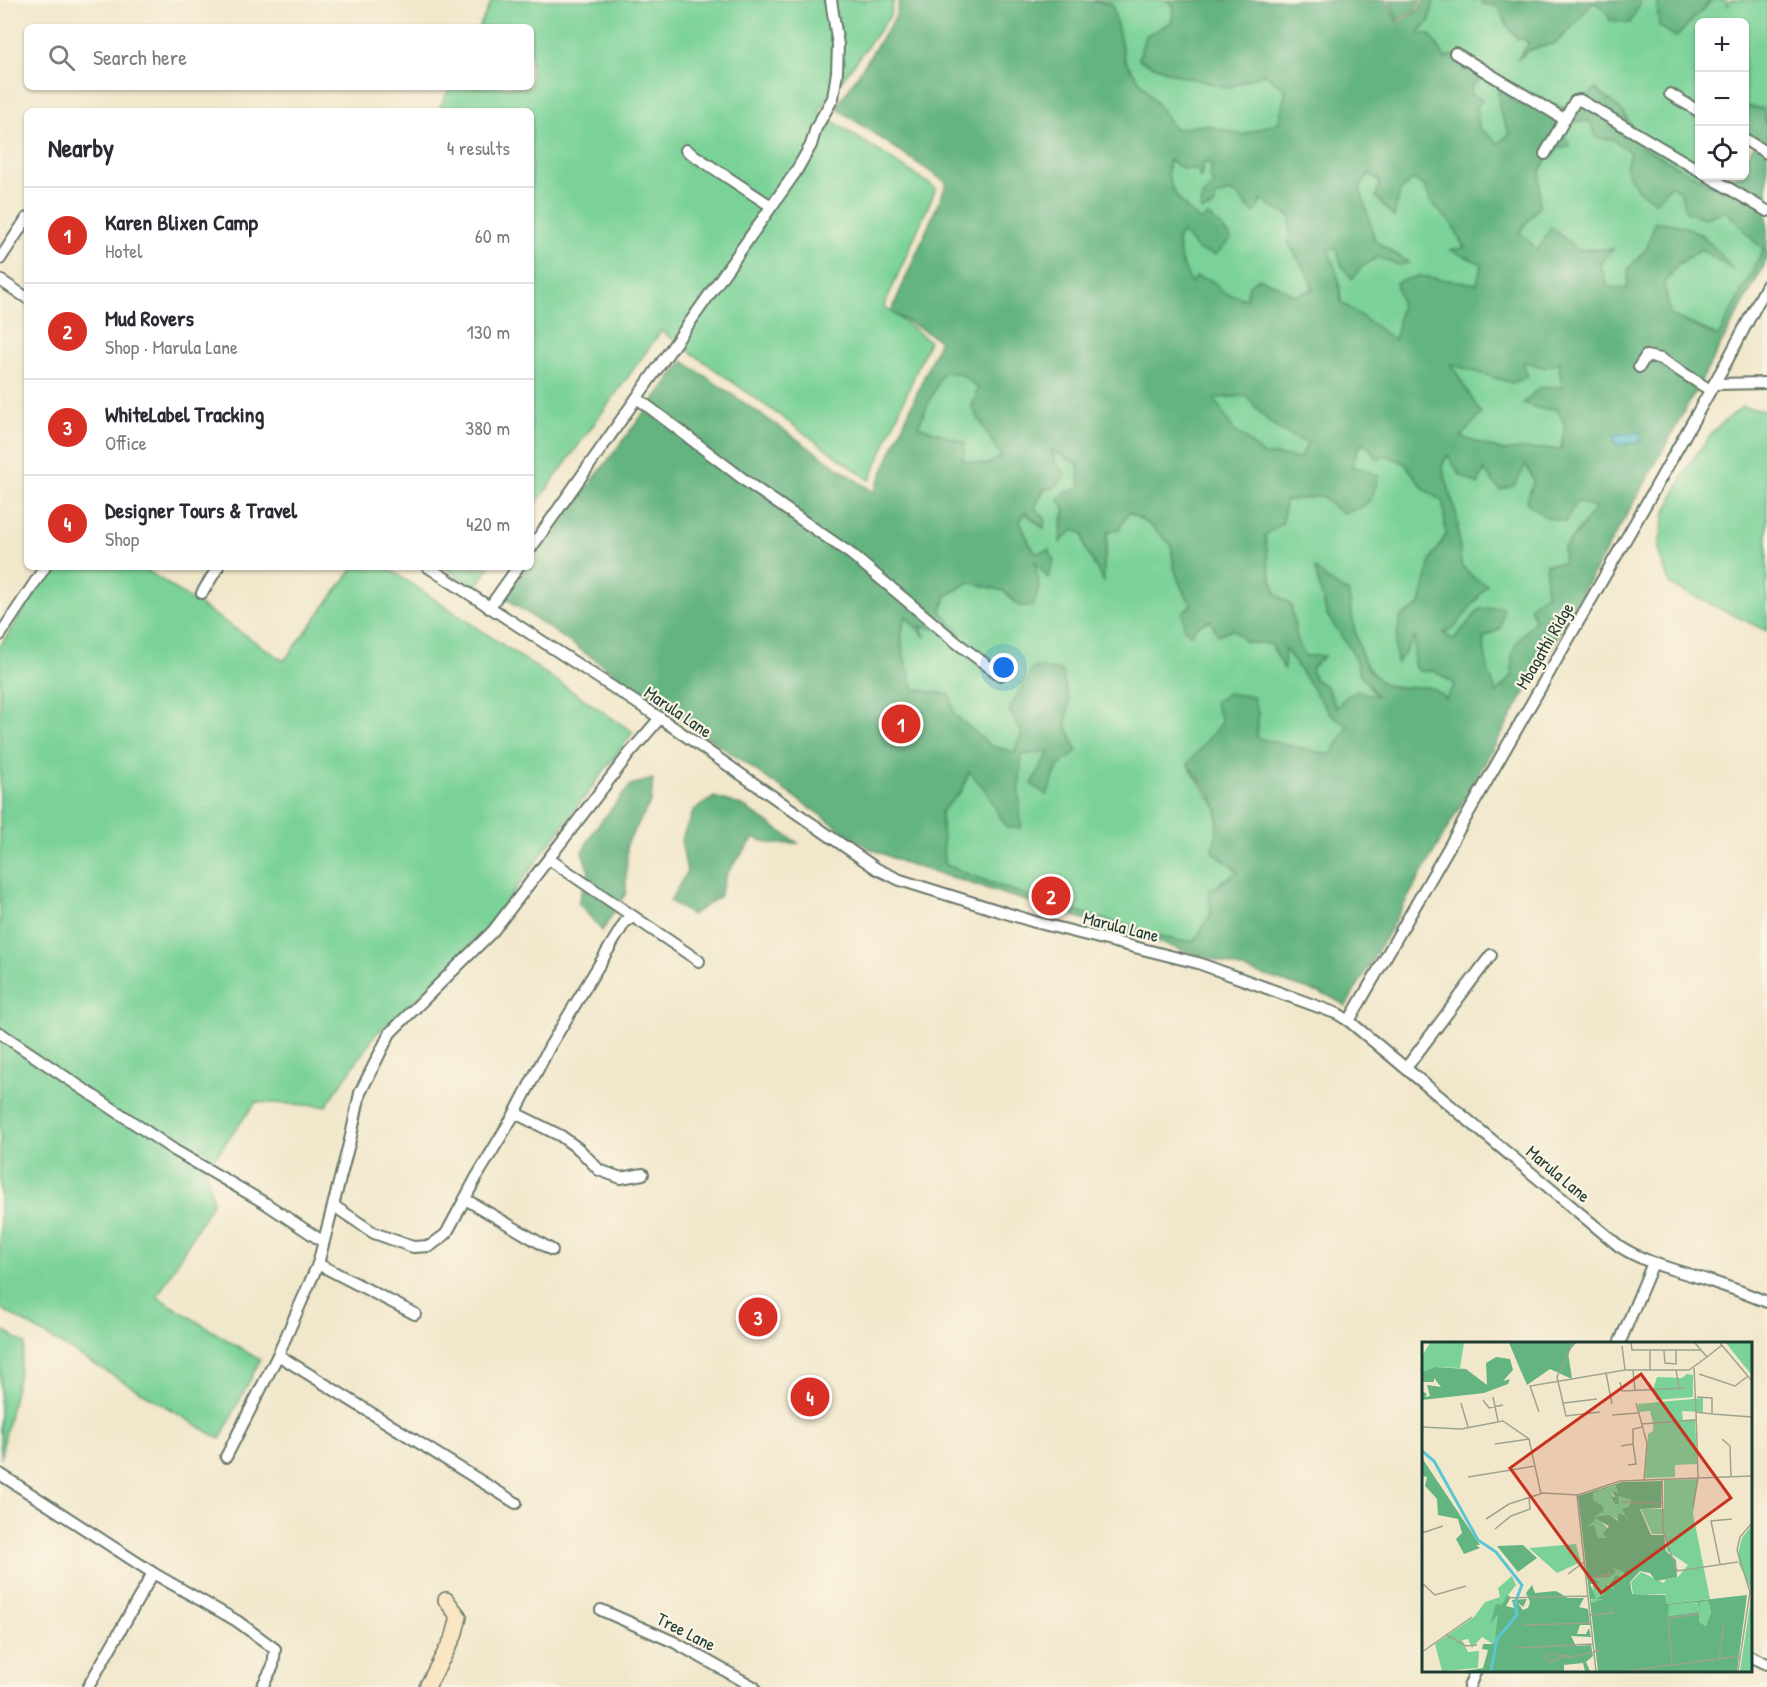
<!DOCTYPE html>
<html lang="en">
<head>
<meta charset="utf-8">
<style>
  body { margin:0; font-family:"Patrick Hand",sans-serif; background:#f2f2f3; color:#2b2b33 }
  .controls { position:absolute; right:18px; top:18px; display:grid; overflow:hidden; border-radius:9px; box-shadow:0 2px 4px #0004 }
  .controls button { width:54px; height:54px; display:grid; place-items:center; padding:0; border:0; border-bottom:2px solid #e1e1e2; background:#fff; color:#2b2b33; font:30px sans-serif }
  .you { position:absolute; left:1004px; top:668px; width:21px; height:21px; margin:-15px; border:4px solid #fff; border-radius:50%; background:#1a73e8; box-shadow:0 0 0 9px #1a73e833 }
  .badge { display:grid; place-items:center; width:39px; height:39px; border-radius:50%; background:#d93025; color:#fff; font-size:20px; font-weight:700 }
  .pin { position:absolute; translate:-50% -50%; border:3px solid #fff; box-shadow:0 2px 6px #0006 }
  .list { margin:0; padding:0; list-style:none }
  h2 { display:flex; justify-content:space-between; align-items:center; height:78px; margin:0; padding:0 24px; font-size:26px }
  h2 small { font-size:20px; font-weight:400; color:#7c7c81 }
  .list li { display:grid; grid-template-columns:39px 1fr auto; gap:18px; align-items:center; box-sizing:border-box; height:96px; padding:0 24px; border-top:2px solid #e1e1e2 }
  .list b { display:block; font-size:22px; white-space:nowrap }
  .list p { margin:0; font-size:20px; white-space:nowrap; color:#7c7c81 }
  .list em { font-size:20px; font-style:normal; color:#7c7c81 }
  .icon { flex:none; width:33px; height:33px; fill:none; stroke:currentColor; stroke-width:2; stroke-linecap:round; stroke-linejoin:round }
  .map { position:relative; flex:none; width:1767px; height:1687px; overflow:hidden }
  .search { position:absolute; background:#fff; box-shadow:0 2px 4px #0004; left:24px; top:24px; width:510px; height:66px; display:flex; align-items:center; gap:15px; box-sizing:border-box; padding:0 21px; border-radius:9px; color:#7c7c81; font-size:22px }
  .panel { position:absolute; background:#fff; box-shadow:0 2px 4px #0004; left:24px; top:108px; width:510px; height:462px; border-radius:9px }
  .map>svg:first-child { display:block }
</style>
</head>
<body>
<div class="map">
<svg width="1767" height="1687" viewBox="0 0 1767 1687">
  <rect width="100%" height="100%" fill="#fcf5e5"/>
  <filter id="ink" filterUnits="userSpaceOnUse"><feTurbulence type="fractalNoise" baseFrequency=".0167" numOctaves="2"/><feDisplacementMap in="SourceGraphic" scale="12" xChannelSelector="R" yChannelSelector="G"/><feConvolveMatrix kernelMatrix="1 2 1 2 8 2 1 2 1" color-interpolation-filters="sRGB"/></filter>
  <filter id="wash" filterUnits="userSpaceOnUse"><feTurbulence type="fractalNoise" baseFrequency=".008" numOctaves="4" result="noise"/><feDisplacementMap in="SourceGraphic" scale="24" xChannelSelector="R" yChannelSelector="G"/><feGaussianBlur stdDeviation="1.35" result="paint"/><feColorMatrix in="noise" values="0 0 0 0 0 0 0 0 0 0 0 0 0 0 0 0 0 1.4 0 .05"/><feComposite in="paint" operator="in"/></filter>
  <g filter="url(#wash)">
    <rect width="100%" height="100%" fill="#f1e7cb"/>
    <!-- green -->
    <g fill="#7ad298" stroke="#4c8866" stroke-width="1.5">
      <polygon points="492,0 894,0 890,16 818,112 936,188 884,306 929,341 870,480 661,331 531,511 531,111 438,111 450,87 531,87 531,27 479,27"/>
      <polygon points="1083,0 1167,0 1174,6 1172,22 1145,36 1139,60 1171,73 1228,88 1264,73 1286,90 1279,122 1242,135 1205,125 1175,129 1125,61 1112,4"/>
      <path d="M1434 0H1481L1483 4 1499 6 1507 25 1517 39H1524L1529 44 1521 57C1534 44 1545 50 1556 42 1570 32 1582 15 1592 1L1603 7 1640 4V0H1657V5L1676 37 1712 0H1726L1728 6 1730 0H1767V128L1763 109 1747 106 1745 113 1744 22H1700V176H1737L1723 192 1642 147 1624 113 1595 89 1575 112 1554 104 1533 109 1514 102 1499 91 1500 112 1510 135 1498 143 1479 128 1477 106 1470 95 1473 85 1472 62 1463 71 1446 59 1438 45 1417 33 1429 22Z"/>
      <polygon points="1589,121 1630,152 1626,169 1638,190 1655,202 1671,185 1681,192 1705,218 1726,211 1755,242 1764,248 1718,337 1708,331 1670,315 1664,283 1678,264 1701,249 1732,269 1703,235 1655,223 1647,248 1629,268 1627,289 1608,287 1600,264 1612,249 1538,250 1519,232 1539,207 1540,172 1552,149 1560,124"/>
      <path d="M1169 160 1184 169H1198L1200 177 1204 162 1212 164 1210 178 1214 184 1202 196H1216L1230 192 1239 196 1253 213 1257 210 1261 200 1291 217 1289 244 1308 275 1313 289 1295 296 1274 284 1246 299 1224 293 1211 280 1191 284 1181 261 1177 238 1183 231 1198 250 1200 221C1182 205 1163 186 1169 160Z"/>
      <polygon points="1370,173 1398,202 1399,191 1413,179 1426,187 1431,202 1451,223 1465,249 1452,250 1482,263 1477,284 1419,276 1401,304 1395,340 1341,302 1339,281 1327,248 1337,249 1342,266 1362,267 1377,257 1399,265 1408,262 1375,241 1360,187"/>
      <polygon points="1523,361 1559,362 1562,387 1539,388 1540,409 1557,409 1565,425 1561,449 1523,449 1503,451 1460,437 1451,364 1512,383"/>
      <polygon points="942,372 959,373 978,388 972,407 1001,457 987,465 963,460 964,443 918,426"/>
      <path d="M1246 396C1268 423 1276 431 1308 443L1299 460 1287 456 1263 455 1244 437 1234 431 1213 397Z"/>
      <polygon points="1742,407 1767,411 1767,631 1670,585 1658,550 1665,513 1690,463 1715,429"/>
      <path d="M1365 442 1386 455 1405 463 1423 488 1443 502 1446 535 1431 559 1420 605 1397 663 1415 636 1414 665 1419 671H1435L1456 685 1446 698C1441 695 1435 690 1430 688 1421 685 1404 689 1393 687 1357 678 1354 623 1348 592L1331 583 1315 570 1327 615 1352 651 1360 674 1377 697H1346L1336 708 1327 687 1314 679 1311 668 1323 657 1305 656 1297 640 1291 605 1276 594 1269 569 1265 535 1283 522 1284 501 1321 496 1363 469 1352 467 1357 450Z"/>
      <path d="M1052 450 1061 453 1078 463 1080 486C1063 500 1061 522 1060 542L1073 530 1083 533 1085 548 1103 580C1103 564 1107 550 1107 533L1119 529 1129 512 1147 523 1171 544 1174 567 1181 587 1193 605 1197 626 1211 620 1233 629 1246 642 1271 644 1284 667V647L1330 714 1348 726 1331 755 1257 738 1258 713 1222 722 1188 765 1217 809V834L1212 852 1228 862 1238 872 1221 881 1211 914 1195 941H1178C1100 917 1019 897 944 864L941 812 961 791 970 771 984 788 1007 828H1021L1019 791 1021 755 1050 750 1032 784 1047 795 1058 766 1077 751 1066 725 1069 702 1022 733 1014 752 991 746 954 714 950 695 914 689C906 661 896 645 906 616L924 635 919 625 959 633 941 611 946 596 969 582 1004 591 1019 606 1034 560 1049 550 1037 553 1030 545 1020 521 1024 512 1043 528 1045 519 1035 507 1045 489H1052L1061 482Z"/>
      <path d="M1448 454 1484 469 1526 464 1534 481 1596 508 1563 549 1564 563 1546 564V594L1530 607 1536 620C1519 639 1508 648 1513 675L1496 694 1487 667 1483 638 1501 628 1480 609 1453 640 1443 632 1456 626 1467 609 1479 598 1473 577 1461 565 1457 517 1442 465Z"/>
      <polygon points="52,567 142,567 284,661 354,567 386,567 633,732 487,927 427,990 375,1035 326,1106 256,1102 206,1169 213,1201 157,1297 260,1360 220,1439 0,1308 0,646"/>
      <polygon points="443,567 490,567 475,588"/>
      <polygon points="0,1328 25,1344 0,1459"/>
    </g>
    <!-- forest -->
    <g fill="#63b480" stroke="#41785a" stroke-width="1.5" fill-rule="evenodd">
      <path d="M900 0H1083L1112 4 1125 61 1175 129 1205 125 1242 135 1279 122 1286 90 1264 73 1228 88 1171 73 1139 59 1145 36 1172 22 1174 6 1167 0H1386L1398 23 1419 10 1424 0H1434L1429 22 1418 33 1430 35 1446 59 1450 55 1460 58 1463 70 1473 62 1482 79 1473 85 1470 94 1483 100 1477 106 1479 128 1498 143 1510 134 1500 112 1498 90 1514 102 1533 109 1554 104 1574 112 1595 88 1624 113 1642 147 1723 192 1737 176H1744L1745 160 1757 140 1745 132V113L1747 106 1763 109 1767 128V260L1651 472 1346 1006 1329 996 902 862 867 847 504 597 527 567H531V562L683 361 874 492 940 340 891 312 947 183 836 108 895 18ZM1589 121 1597 138 1612 139 1630 152 1626 169 1638 190 1655 202 1671 185 1681 192 1686 212 1705 218 1726 211 1755 242 1764 249 1718 337 1670 315 1664 283 1678 264 1701 249 1734 271C1707 239 1700 224 1655 222L1647 248 1629 268 1627 289 1608 287 1600 264 1613 249 1578 250 1551 227 1538 250 1519 232 1539 207 1540 171 1552 149 1570 147 1560 124ZM1169 160 1184 169H1198L1200 179 1204 162 1212 164 1210 178 1214 184 1202 196 1201 211 1213 207 1216 196 1230 192 1239 196 1253 213 1257 210 1261 200 1291 217 1289 244 1308 275 1313 289 1295 296 1274 284 1259 278 1249 285 1246 299 1224 293 1211 280 1196 277 1191 283 1181 261 1177 239 1182 232 1198 250 1215 255 1231 239 1221 226 1208 216 1200 221C1182 205 1163 186 1169 160ZM1370 173 1380 181 1376 197 1394 217 1400 191 1413 179 1425 187 1431 202 1451 223 1465 248 1450 250 1482 264 1477 284 1419 276 1396 282 1401 304 1395 340 1341 302 1339 281 1328 249H1337L1342 266 1352 279 1362 267 1377 257 1399 265 1409 263 1375 241 1360 187ZM1523 361 1545 368 1559 362 1562 387 1539 388 1523 403 1540 409H1557L1565 425 1561 449H1523L1503 451 1461 437 1481 414 1451 364 1512 383 1528 377ZM943 372 959 373 978 388 972 407 1001 457 987 465 963 460 965 443 918 426ZM1246 396C1268 422 1276 431 1308 443L1299 459 1287 456 1263 455 1244 437 1234 431 1214 398ZM1364 442 1378 459 1386 455 1405 463 1423 488 1443 502 1446 535 1431 559 1420 605 1400 618 1395 647 1397 664 1415 637 1414 665 1419 671H1435L1455 684 1446 698C1441 695 1436 690 1430 688 1421 685 1404 689 1393 687 1357 678 1354 623 1348 592L1331 583 1315 568 1327 615 1352 651 1360 674 1377 696 1358 691 1346 697 1336 708 1327 687 1314 679 1311 668 1324 656H1305L1297 640 1291 605 1276 594 1269 569 1265 535 1283 522 1285 501 1321 496 1342 513C1368 508 1373 501 1378 476L1363 469 1352 467 1357 450ZM1052 450 1078 464 1080 486 1072 492 1066 491 1059 500 1065 509 1060 542 1073 530 1083 533 1085 548 1104 582C1102 564 1107 552 1107 533L1119 529 1129 512 1147 523 1171 544 1174 567 1181 587 1192 605 1183 612 1184 629 1191 635 1197 626 1210 620 1218 635 1232 629 1246 642 1271 644 1284 669 1285 648 1330 714 1348 726 1331 755 1257 738 1258 713 1253 697 1228 693 1214 702 1222 722 1188 764C1197 776 1213 795 1217 809 1221 822 1215 839 1212 852L1228 862 1238 872 1209 891 1211 914 1195 941H1178C1100 917 1019 897 944 864L941 812 961 791 969 772 984 788 1007 828H1021L1019 791 1022 755 1050 751 1032 784 1047 795 1058 766 1077 752 1066 725 1069 702 1062 671 1033 667 1009 710 1022 733 1015 752 991 746 954 714 950 695 914 689C907 665 894 641 906 617L926 638 920 626 960 634 941 611 946 596 969 582 1004 591 1019 606H1033L1039 587 1035 561 1048 578 1054 561 1049 550 1037 553 1030 545 1020 521 1025 512 1044 528 1045 519 1035 507 1044 489C1056 489 1060 483 1065 474L1054 462ZM1448 455 1459 474 1478 485 1484 470 1500 490 1515 485 1526 465 1534 481 1526 502 1544 516 1565 522 1577 501 1595 508 1579 531 1563 549 1564 563 1546 564V594L1530 607 1535 621C1519 639 1508 648 1513 675L1496 693 1487 667 1483 638 1501 628 1503 607 1480 609 1453 640 1443 633 1456 626 1487 585 1473 577 1461 565 1457 517 1442 465Z"/>
      <polygon points="1389,0 1421,0 1417,8 1398,20"/>
      <polygon points="1481,0 1640,0 1640,4 1630,23 1610,20 1603,7 1592,2 1579,19 1555,43 1528,50 1517,60 1529,43 1524,39 1518,39 1507,25 1499,7 1483,4"/>
      <polygon points="1657,0 1712,0 1676,37 1659,26"/>
      <polygon points="653,779 651,801 627,844 626,893 602,931 578,902 589,872 582,852 594,830 631,785"/>
      <polygon points="714,797 743,806 798,843 773,844 754,838 727,873 719,897 691,915 670,901 687,872 681,840 694,810"/>
    </g>
    <!-- water -->
    <polygon fill="#5ac6d4" stroke="#3c8284" stroke-width="1.5" points="1640,432 1641,442 1616,445 1614,435"/>
  </g>
  <g filter="url(#ink)">
    <g fill="none" stroke-linecap="round" stroke-linejoin="round">
      <defs>
        <g id="street">
          <polyline points="1455,53 1564,119"/>
          <polyline points="1670,94 1700,112"/>
          <polyline points="1744,139 1767,153"/>
          <polyline points="686,150 771,206"/>
          <polyline points="1545,154 1575,101 1580,100 1700,171"/>
          <polyline points="1708,176 1767,211"/>
          <polyline points="0,259 27,218"/>
          <polyline points="0,280 27,298"/>
          <polyline points="1639,367 1646,356 1661,359 1710,390"/>
          <polyline points="1714,384 1767,383"/>
          <polyline points="637,398 751,485 851,554 957,643 1000,675"/>
          <polyline points="531,548 795,173 811,145 816,128 833,98 837,72 838,45 831,0"/>
          <path d="M428 567 660 718 877 869 900 880 1035 922 1198 963 1338 1014 1349 1021 1619 1246C1647 1264 1679 1271 1710 1281 1729 1287 1748 1294 1767 1302"/>
          <polyline points="202,593 218,567"/>
          <polyline points="489,608 518,567"/>
          <polyline points="0,635 45,567"/>
          <polyline points="549,859 634,917"/>
          <polyline points="1349,1021 1654,490 1728,359 1767,285"/>
          <polyline points="0,1033 174,1150 265,1203 322,1241"/>
          <polyline points="1406,1068 1491,955"/>
          <polyline points="515,1113 550,1046 625,922 634,917 699,961"/>
          <polyline points="465,1199 552,1250"/>
          <polyline points="334,1206 374,1233 413,1247 430,1246 446,1234 476,1178 515,1113 561,1136 580,1150 599,1170 621,1178 643,1174"/>
          <polyline points="318,1264 415,1314"/>
          <polyline points="1619,1344 1653,1263"/>
          <polyline points="278,1355 516,1503"/>
          <polyline points="226,1457 278,1355 318,1264 351,1136 360,1093 390,1033 493,931 629,754 660,718"/>
          <polyline points="0,1474 153,1573 237,1621 275,1649 273,1666 262,1687"/>
          <polyline points="601,1610 674,1642 754,1687"/>
          <polyline points="1750,1656 1767,1664"/>
          <polyline points="88,1687 153,1573"/>
          <polyline points="1469,1687 1476,1670"/>
        </g>
        <polyline id="secondary" points="427,1687 454,1636 459,1617 446,1600"/>
      </defs>
      <!-- street casing -->
      <use href="#street" stroke="#687869" stroke-width="14"/>
      <!-- secondary casing -->
      <use href="#secondary" stroke="#687869" stroke-width="18"/>
      <!-- street -->
      <use href="#street" stroke="#fff" stroke-width="10"/>
      <!-- secondary -->
      <use href="#secondary" stroke="#fbe6c4" stroke-width="15"/>
    </g>
  </g>
  <g text-anchor="middle" stroke-width="4.5" stroke-linejoin="round" paint-order="stroke">
    <!-- street labels -->
    <g font-size="18" fill="#1f3d34" stroke="#fcf5e5">
      <text transform="translate(1545 646) rotate(-60)" y="6">Mbagathi Ridge</text>
      <text transform="translate(678 712) rotate(34)" y="6">Marula Lane</text>
      <text transform="translate(1121 927) rotate(14)" y="6">Marula Lane</text>
      <text transform="translate(1558 1174) rotate(40)" y="6">Marula Lane</text>
      <text transform="translate(686 1632) rotate(27)" y="6">Tree Lane</text>
    </g>
  </g>
  <!-- overview -->
  <g transform="translate(1422 1342)">
    <rect width="330" height="330" fill="#f1e7cb"/>
    <path d="M8 1H42L38 26 13 25 0 30V14ZM304 1H330V32L328 31ZM265 32 271 33V55L235 58 231 48 235 35 260 36ZM281 56V70L260 69 261 78 273 77 275 122 253 123V135L223 136 226 92 231 89V81L228 69 217 70 216 62ZM276 137 271 172 288 257 245 262 243 252H211L209 240 219 230 242 241 244 237 256 235 266 223 245 209 243 192H230L219 167H242V138ZM193 143 196 151 190 150 193 162 196 154 209 158 203 170 207 179 198 173V179L188 173 178 178 187 188 185 197 176 196 171 185 165 184 170 172 180 168V163L171 158V151ZM330 183V329H318L330 249 317 222 316 211 320 196ZM154 202 159 220 135 231 107 206ZM191 226 203 230 206 255H185L182 252 178 255 182 258 170 262 171 236 187 232ZM90 234 94 243 83 257 78 289 71 302 60 295 50 306 46 297 40 298 46 310 57 309 56 326 20 329 13 302 52 275 63 260 78 255 76 246ZM286 259 289 270 284 284 277 280 278 260ZM276 260 277 270 246 274V263Z" fill="#7ad298"/>
    <path d="M87 1H154L146 10 150 37 128 27 105 43ZM74 15 88 17 91 28 81 39 88 37 86 42 62 51 0 58V49L5 52 3 55 8 54 5 43 19 45 12 36V40H0V30L13 25 44 27 65 43 64 21ZM0 116 58 203H54L58 206 42 212 34 197 40 191 36 177 16 173 15 157 3 144 5 135 0 134ZM240 139 239 166 218 167 229 193H242L244 209 254 218 255 235 234 239 228 231 218 229 208 240 210 252 243 253 245 262 325 253 315 329H176L156 154 200 140ZM193 143 196 151 190 149 193 155 189 154 193 162H197L196 154 209 158 206 165 200 167 207 179 202 173 196 172V179L188 173 171 175 182 169 180 163 171 158V151ZM173 176 187 184 181 192 185 196H176L172 183 165 184 171 180 182 185 171 179ZM191 226 202 230 203 238 194 233 188 242 193 248 183 243 182 252 174 257H182L170 261 169 257 174 256 168 242 178 241 171 236 187 235 194 230ZM286 259 289 270 284 284 277 280 278 260ZM276 260 277 270 246 274 247 263ZM101 203 115 216 96 230 75 204ZM110 243 113 251 134 249 146 256H162L157 265 166 267 168 283H158L155 292H164L167 286 169 295 149 294 154 304 169 303 171 314 164 320 168 329H163L161 321 142 323V329H42L61 326 66 308 60 307 61 302H71L73 298 76 272 68 282 74 262 80 263 85 253 89 255 84 264 92 266 90 258 105 257 101 265 95 260 101 268 106 266 108 260 104 251Z" fill="#63b480" fill-rule="evenodd"/>
    <path fill="none" stroke="#5ac6d4" stroke-width="3" d="M0 109 12 119 56 198 74 210 100 243 93 261 95 273 75 297 69 329"/>
    <path fill="none" stroke="#9da38f" stroke-width="1.5" d="M151 1 135 35 144 74 178 70M209 1 210 8H279M273 1 285 15 300 3M298 1 330 39M200 4 203 28M242 9 243 21 254 22V8M272 26 274 70 290 72V56L275 55M211 28 213 48M228 28V9M254 28 257 46M184 31 190 62M277 32 313 44 326 34M198 40 200 49 263 46M71 55 76 79M61 58 67 66 81 63M39 61 46 85M142 61 175 57M214 61 225 101 222 138M117 70 108 44 203 28H267L285 15M290 72 330 75M190 73 216 71M219 82 274 78M0 85 39 87 81 79 107 97 119 152M300 97 308 104 309 135M73 102 107 97M199 104 211 102V87L220 85M206 123 214 122 211 102M46 135 113 124M240 138 241 189 255 229 316 220M155 153 174 329M199 160 241 161M271 165 276 136 274 70M64 177 87 162 121 151 156 153 198 139 330 134M73 187 89 174 108 167 107 155M0 191 21 184M298 222 289 179 310 177M146 232 162 220M164 236 187 233V228M0 241 13 253 44 244M86 256 166 254M168 273 191 271 187 263M101 283 168 281M25 293 44 304 55 303M93 306 171 302M0 310 50 275M143 314 127 320 123 315 128 311 149 315 180 308M297 317 302 281M250 323 246 276 277 272M205 329 318 314M316 329 328 250 315 208 318 195 330 181"/>
    <path fill="#c8321e" fill-opacity="0.15" stroke="#c8321e" stroke-width="3" d="M219 32 309 156 179 251 88 126Z"/>
    <rect width="330" height="330" fill="none" stroke="#1f3d34" stroke-width="3"/>
  </g>
</svg>
<div class="controls">
<button>+</button>
<button>−</button>
<button><svg class="icon" aria-label="locate" viewBox="0 0 24 24"><circle cx="12" cy="12" r="6"/><path d="M12 2v4M12 18v4M2 12h4M18 12h4"/></svg></button>
</div>
<div class="you"></div>
<div class="pin badge" style="left:901px;top:724px">1</div>
<div class="pin badge" style="left:1051px;top:896px">2</div>
<div class="pin badge" style="left:758px;top:1317px">3</div>
<div class="pin badge" style="left:810px;top:1397px">4</div>
<div class="search"><svg class="icon" aria-label="search" viewBox="0 0 24 24"><circle cx="10" cy="10" r="6"/><path d="M15 15l6 6"/></svg>Search here</div>
<section class="panel">
<h2>Nearby<small>4 results</small></h2>
<ul class="list">
<li><span class="badge">1</span><div><b>Karen Blixen Camp</b><p>Hotel</p></div><em>60 m</em></li>
<li><span class="badge">2</span><div><b>Mud Rovers</b><p>Shop · Marula Lane</p></div><em>130 m</em></li>
<li><span class="badge">3</span><div><b>WhiteLabel Tracking</b><p>Office</p></div><em>380 m</em></li>
<li><span class="badge">4</span><div><b>Designer Tours &amp; Travel</b><p>Shop</p></div><em>420 m</em></li>
</ul>
</section>
</div>
</body>
</html>
